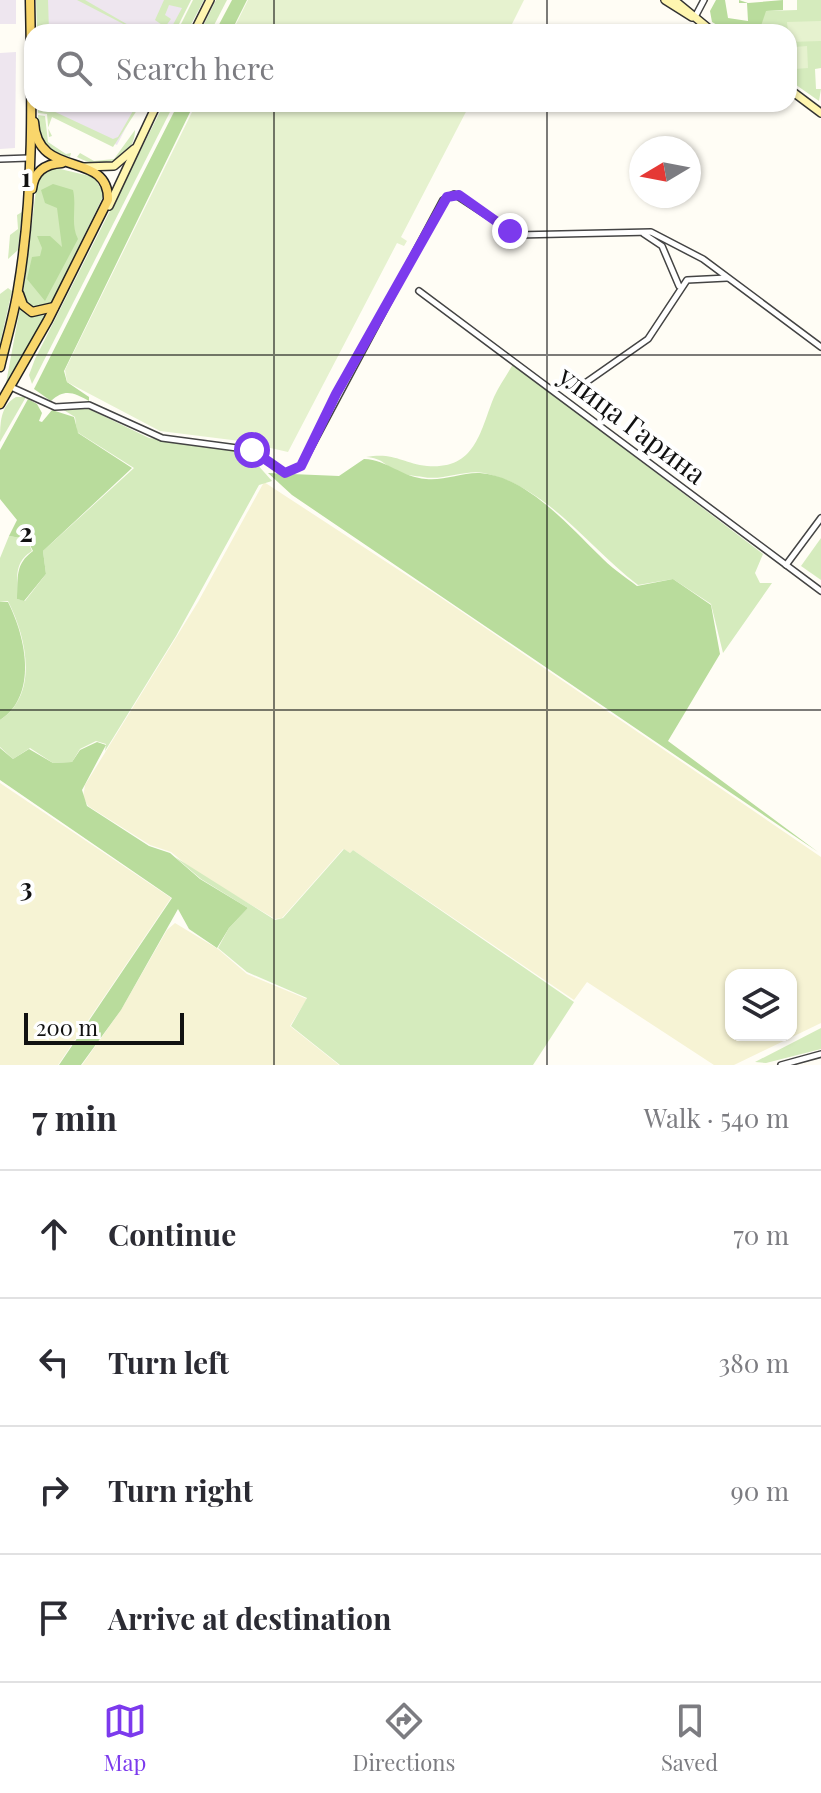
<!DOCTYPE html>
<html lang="en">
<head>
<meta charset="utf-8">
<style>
  body { margin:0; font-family:"Playfair Display",serif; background:#f2f2f3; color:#2b2b33 }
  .controls { position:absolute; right:24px; bottom:24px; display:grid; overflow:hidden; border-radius:16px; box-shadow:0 2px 6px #0004 }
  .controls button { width:72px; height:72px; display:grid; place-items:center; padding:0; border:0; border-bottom:2px solid #e1e1e2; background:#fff; color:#2b2b33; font:40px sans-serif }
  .compass { position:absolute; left:629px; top:136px; width:72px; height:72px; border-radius:50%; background:#fff; box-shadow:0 2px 6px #0004; rotate:260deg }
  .scale { position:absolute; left:24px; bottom:20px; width:160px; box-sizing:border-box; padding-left:8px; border:4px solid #111; border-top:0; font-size:22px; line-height:28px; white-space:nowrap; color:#111; -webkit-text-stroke:6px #fff; paint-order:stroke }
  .stop { position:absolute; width:24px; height:24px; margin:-18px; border:6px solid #7c3aed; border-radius:50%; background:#fff }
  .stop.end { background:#7c3aed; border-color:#fff; box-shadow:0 2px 8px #0008 }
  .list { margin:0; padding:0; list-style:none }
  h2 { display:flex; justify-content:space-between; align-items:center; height:104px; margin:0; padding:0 32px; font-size:34px }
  h2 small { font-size:26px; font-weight:400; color:#7c7c81 }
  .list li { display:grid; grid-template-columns:52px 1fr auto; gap:24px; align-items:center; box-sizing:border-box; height:128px; padding:0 32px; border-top:2px solid #e1e1e2 }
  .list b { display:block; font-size:30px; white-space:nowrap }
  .list em { font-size:26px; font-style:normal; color:#7c7c81 }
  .icon { flex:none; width:44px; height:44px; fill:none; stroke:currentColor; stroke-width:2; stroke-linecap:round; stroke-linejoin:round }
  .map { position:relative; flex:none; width:821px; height:1065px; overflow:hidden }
  .search { position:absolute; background:#fff; box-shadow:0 2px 6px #0004; left:24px; right:24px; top:24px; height:88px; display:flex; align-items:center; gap:20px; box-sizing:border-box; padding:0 28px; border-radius:24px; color:#7c7c81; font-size:30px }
  .sheet { height:616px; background:#fff }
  nav { display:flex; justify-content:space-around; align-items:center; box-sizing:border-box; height:112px; border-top:2px solid #e1e1e2; background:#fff; font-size:22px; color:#7c7c81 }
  nav a { display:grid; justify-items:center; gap:4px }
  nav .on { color:#7c3aed }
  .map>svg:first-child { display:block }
</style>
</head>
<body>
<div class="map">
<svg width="821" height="1065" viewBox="0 0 821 1065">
  <rect width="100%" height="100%" fill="#fffdf5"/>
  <!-- industrial -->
  <g fill="#eee6ef">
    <rect x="0" y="0" width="16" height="24"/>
    <polygon points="44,0 191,0 174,32 45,32"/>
    <polygon points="16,52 15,148 0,149 0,53"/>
    <polygon points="47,104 138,104 117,145 47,113"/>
  </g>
  <!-- farmland -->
  <g fill="#f6f3d4" fill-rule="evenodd">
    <path d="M264 482 437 595 821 857V1023L734 1065H714L587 982 574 1000 353 850 350 853 343 849 282 918 275 919 194 871 171 852 150 845 88 806 83 797 85 785 198 602ZM731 975H791V1035H731Z"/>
    <polygon points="0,783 171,898 58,1065 0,1065"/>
    <polygon points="175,923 218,949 247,974 307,999 290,1026 339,1065 82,1065 121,1010 167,930"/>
  </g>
  <!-- green -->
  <g fill="#d5ebbd">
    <polygon points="36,0 48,0 49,32 37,32"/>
    <polygon points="77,0 85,0 137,30 135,30"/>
    <polygon points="164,0 191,0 175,32 169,32 182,8 169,5 165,15 171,19 165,27 155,20"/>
    <polygon points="193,0 204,0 187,32 177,32"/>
    <polygon points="216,0 227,0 211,31 200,32"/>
    <polygon points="797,0 821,0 821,68 815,69 816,89 821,89 819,101 789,80 789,32 759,32 765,11 797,10"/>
    <polygon points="38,104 50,104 51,110 113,139 118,137 137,104 141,104 113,147 52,117 48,128 52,136 49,137 47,114 38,113"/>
    <polygon points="164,104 174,104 32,384 29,375 35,359"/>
    <path d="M38 115 45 116 48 142 66 154 71 153 70 157C46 153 38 138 38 115Z"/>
    <path d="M135 130C135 159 100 171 77 157L80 153 94 161 114 159Z"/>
    <polygon points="56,168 94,177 103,192 102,199 50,305 35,310 27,305 23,295 37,182 46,171"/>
    <polygon points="22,212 18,250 8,259 10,235 18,229 17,215"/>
    <polygon points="8,288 12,291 0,344 0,294"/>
    <polygon points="20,308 32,316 47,315 6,383"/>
    <path d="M513 364 763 554 755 573 760 583H772L723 653 711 604 673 579 638 585C588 547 548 487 484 473 466 469 443 481 423 477 415 476 405 475 398 472 385 466 383 458 366 457 394 452 402 463 427 466 476 470 480 431 494 397 499 386 507 375 513 364Z"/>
    <path d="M16 397H26L0 442C0 423 0 406 16 397Z"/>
    <path d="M62 409H89L149 438 239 450 249 455 272 481 259 485 176 636 105 751 106 744 96 741 80 749 72 762 53 763 30 748 13 759 0 747V720C39 695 27 638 8 601L0 602V558L9 536 27 539 32 551C13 563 18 578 17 599L25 601 46 574 43 551 134 468 77 432 75 417Z"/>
    <polygon points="821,538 821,580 801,566"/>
    <polygon points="344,849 350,853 353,850 574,1002 533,1065 340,1065 291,1026 307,998 247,972 218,948 229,928 248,908 201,879 175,857 275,920 283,918"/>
    <polygon points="821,1028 821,1049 766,1063 755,1062"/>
  </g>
  <!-- forest -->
  <g fill="#b9dc9c">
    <polygon points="232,0 247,0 231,32 215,32"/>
    <polygon points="716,0 725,0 728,18 748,21 747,3 739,3 739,0 748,3 783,0 783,10 766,11 759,32 729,32 712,22 710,11"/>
    <path d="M178 104H194L64 371 67 382 89 397V401C74 393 65 388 51 401L34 389Z"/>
    <path d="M53 184 73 190C77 207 70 224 78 239L45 301 27 279 32 257 40 256 42 248 37 236H50L62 247 57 208 45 203 41 190Z"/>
    <path d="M28 399 37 404 42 413 39 421 42 422 52 410 74 417 78 433 132 468 43 551 46 574 24 601 17 599C18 577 15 564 33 551L27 539 9 536 17 520 0 499V450Z"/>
    <path d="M364 459C388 460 401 477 426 479 444 481 463 472 480 473 526 476 569 526 599 555 610 567 624 576 637 586L673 579 711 605 720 654 668 741 818 852 292 495 268 473 339 476Z"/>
    <path d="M0 602H8C26 638 38 695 0 720Z"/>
    <polygon points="97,742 106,745 82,790 87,806 149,846 170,853 200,879 248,908 229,928 217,948 189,929 178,909 121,1010 81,1065 59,1065 172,898 0,780 0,748 13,759 29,749 53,763 72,762 80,750"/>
  </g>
  <!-- pitch -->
  <g fill="#e6f2cf">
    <polygon points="248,0 524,0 508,32 232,32"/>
    <polygon points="821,21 821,41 789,42 787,22"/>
    <polygon points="807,46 808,68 795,69 794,47"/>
    <polygon points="196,104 470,104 401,237 407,241 404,246 397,243 288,452 240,441 160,431 67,382 65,370"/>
  </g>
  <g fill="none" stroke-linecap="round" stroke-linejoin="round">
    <defs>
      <g id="street">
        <polyline points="695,17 704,0"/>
        <polyline points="0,159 29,158"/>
        <polyline points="644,234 662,246 679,286"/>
        <polyline points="419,291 821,591"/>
        <polyline points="11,387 55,407 89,405 162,438 252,450 285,473 301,466 443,200 454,194 517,235 651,232 703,259 821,347"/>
        <polyline points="578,388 648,339 687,280 727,278"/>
        <polyline points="786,565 821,518"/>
        <polyline points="781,1065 821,1054"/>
      </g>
      <g id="secondary">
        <polyline points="665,0 692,17"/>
        <polyline points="674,0 713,32"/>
        <polyline points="194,32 210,0"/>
        <polyline points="789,89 821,113"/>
        <polyline points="84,167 114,166 134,149"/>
        <polyline points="109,206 157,104"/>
      </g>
      <g id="primary">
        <path d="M32 189C34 172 44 164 62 163"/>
        <polyline points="19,294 23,305 32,312 54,307"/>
        <path d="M0 367C6 341 14 315 18 289 34 195 32 95 30 0"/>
        <path d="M0 404 48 320 108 200C109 149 37 181 34 122"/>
      </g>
    </defs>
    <!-- street casing -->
    <use href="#street" stroke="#444" stroke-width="8"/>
    <!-- secondary casing -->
    <use href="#secondary" stroke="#333" stroke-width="10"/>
    <!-- primary casing -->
    <use href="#primary" stroke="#222" stroke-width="11"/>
    <!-- street -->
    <use href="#street" stroke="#fff" stroke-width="5"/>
    <!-- secondary -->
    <use href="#secondary" stroke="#fff6b0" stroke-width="7"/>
    <!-- primary -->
    <use href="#primary" stroke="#f9d66b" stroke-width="8"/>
  </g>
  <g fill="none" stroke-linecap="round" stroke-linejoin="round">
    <!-- route -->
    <polyline stroke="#7c3aed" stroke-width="10" points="252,450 285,473 301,466 336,394 447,197 459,195 510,231"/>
  </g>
  <!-- grid -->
  <path fill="none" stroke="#111" stroke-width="2" stroke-opacity="0.55" d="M274 0V32M547 0V32M274 104V1065M547 104V1065M0 355H821M0 710H821"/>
  <g text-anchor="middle" stroke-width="8" stroke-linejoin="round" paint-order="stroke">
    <!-- street labels -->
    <g font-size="28" fill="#111" stroke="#fff">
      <text transform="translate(632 425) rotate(37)" y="10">улица Гарина</text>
    </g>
  </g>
  <g font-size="26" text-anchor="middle" font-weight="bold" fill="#111" stroke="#fff" stroke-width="8" stroke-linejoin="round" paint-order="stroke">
    <text x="26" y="187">1</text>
    <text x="26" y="542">2</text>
    <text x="26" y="897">3</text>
  </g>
</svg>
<div class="controls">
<button><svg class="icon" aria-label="layers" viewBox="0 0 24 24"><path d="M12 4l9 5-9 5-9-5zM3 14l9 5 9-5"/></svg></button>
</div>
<svg class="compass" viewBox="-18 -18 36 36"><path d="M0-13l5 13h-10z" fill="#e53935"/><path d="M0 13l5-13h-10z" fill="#7c7c81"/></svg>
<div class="scale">200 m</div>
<div class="stop" style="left:252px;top:450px"></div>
<div class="stop end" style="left:510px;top:231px"></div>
<div class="search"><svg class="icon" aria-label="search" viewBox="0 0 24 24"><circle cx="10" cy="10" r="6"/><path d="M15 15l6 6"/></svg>Search here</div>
</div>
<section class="sheet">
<h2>7 min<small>Walk · 540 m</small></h2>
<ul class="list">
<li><svg class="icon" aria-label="ahead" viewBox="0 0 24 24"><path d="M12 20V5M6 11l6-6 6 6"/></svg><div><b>Continue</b></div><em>70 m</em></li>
<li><svg class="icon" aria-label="left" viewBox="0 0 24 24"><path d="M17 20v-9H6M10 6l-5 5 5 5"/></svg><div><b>Turn left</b></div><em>380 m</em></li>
<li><svg class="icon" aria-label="right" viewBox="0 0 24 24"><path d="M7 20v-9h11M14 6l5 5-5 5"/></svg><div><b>Turn right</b></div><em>90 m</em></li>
<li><svg class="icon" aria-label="arrive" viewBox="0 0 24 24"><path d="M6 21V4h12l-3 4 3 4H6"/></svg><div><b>Arrive at destination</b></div></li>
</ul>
</section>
<nav>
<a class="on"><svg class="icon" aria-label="map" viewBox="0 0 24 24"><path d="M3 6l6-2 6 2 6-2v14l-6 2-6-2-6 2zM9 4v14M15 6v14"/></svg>Map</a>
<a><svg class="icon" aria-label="directions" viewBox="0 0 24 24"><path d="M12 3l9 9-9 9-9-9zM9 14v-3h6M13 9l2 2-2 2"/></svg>Directions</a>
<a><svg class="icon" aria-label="saved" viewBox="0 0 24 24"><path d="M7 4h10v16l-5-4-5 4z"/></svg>Saved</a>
</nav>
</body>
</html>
